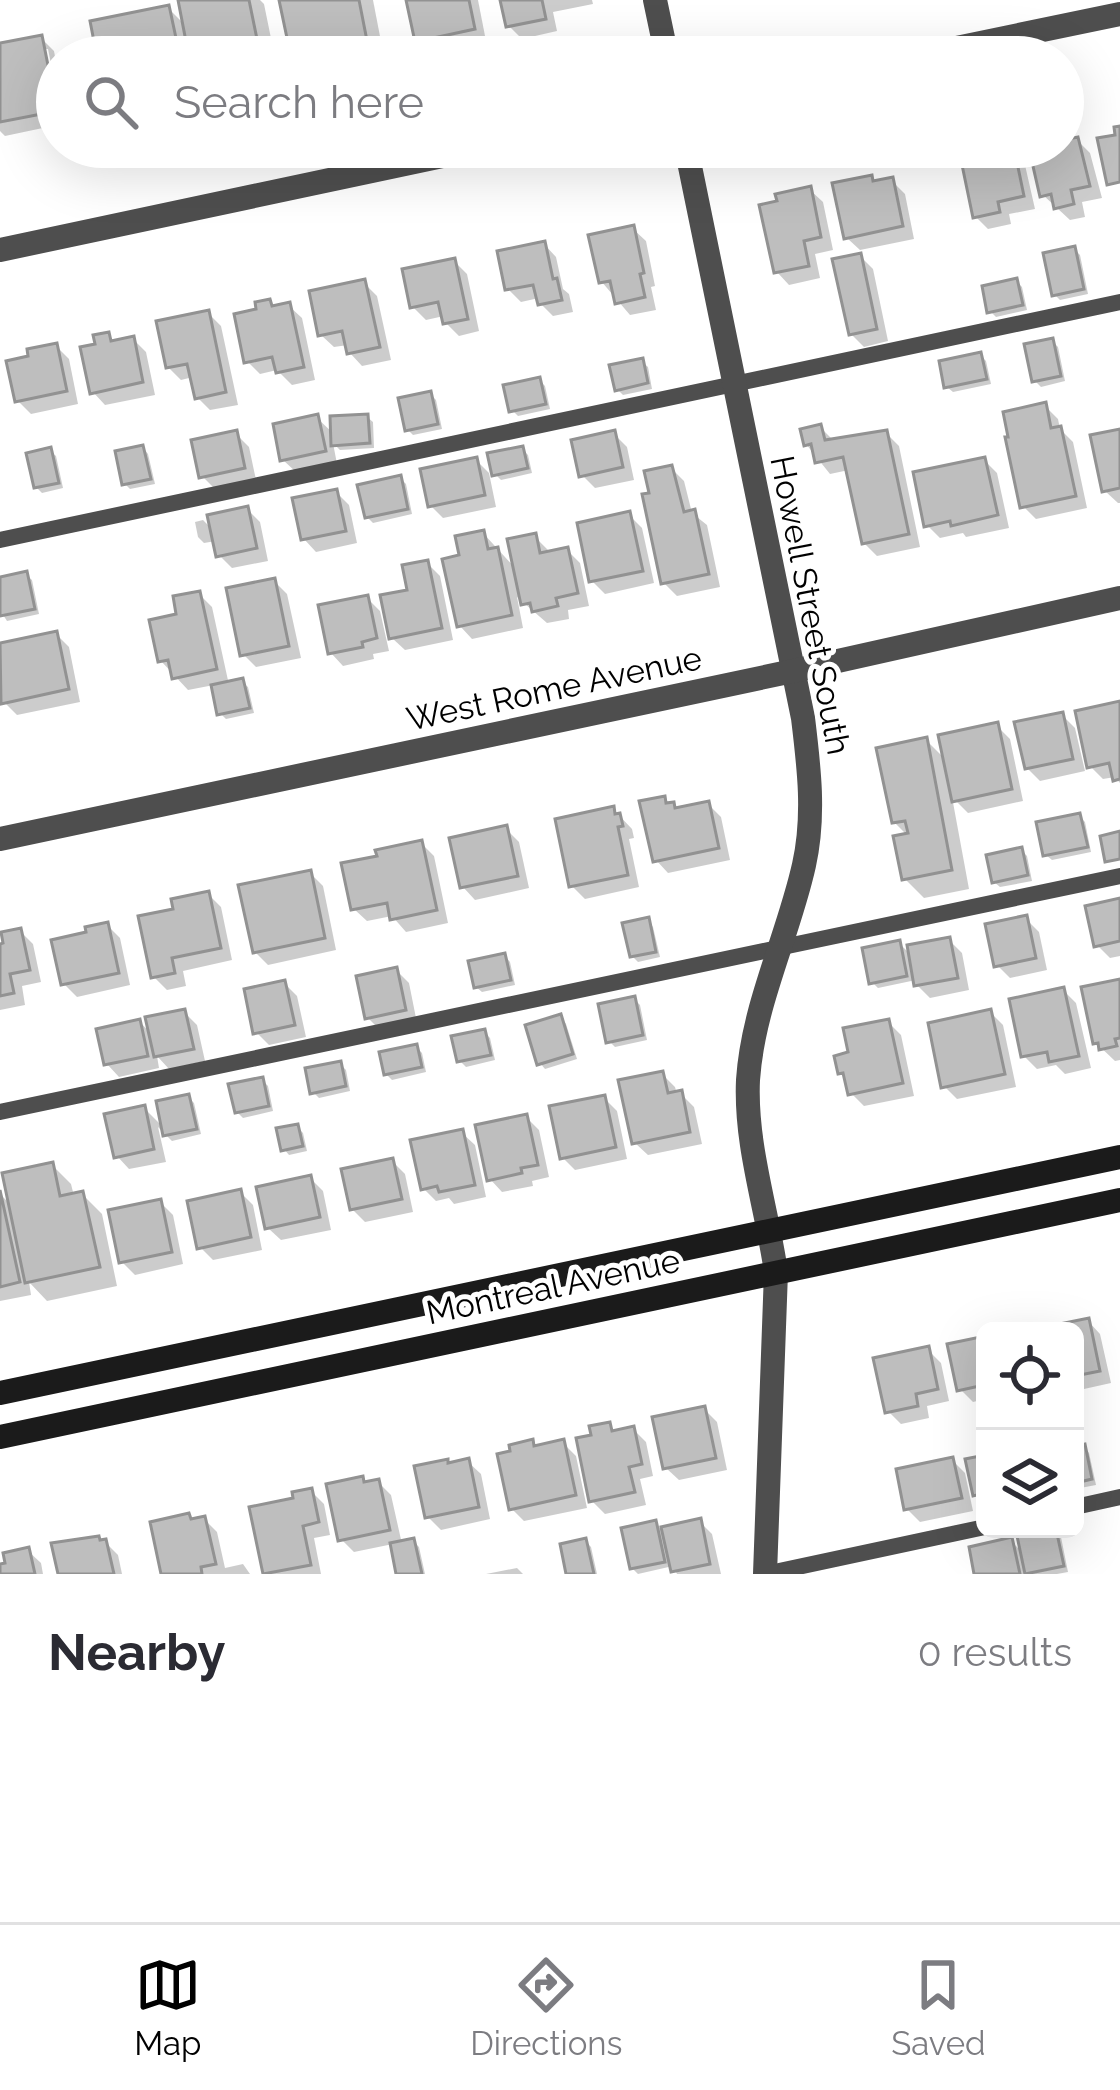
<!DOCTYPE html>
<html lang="en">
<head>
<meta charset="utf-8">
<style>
  body { margin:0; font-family:Raleway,sans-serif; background:#f7f7f7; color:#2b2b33 }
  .controls { position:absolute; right:36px; bottom:36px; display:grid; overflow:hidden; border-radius:18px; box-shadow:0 12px 48px #0002 }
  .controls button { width:108px; height:108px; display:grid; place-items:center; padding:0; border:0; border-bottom:3px solid #e1e1e2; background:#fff; color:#2b2b33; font:60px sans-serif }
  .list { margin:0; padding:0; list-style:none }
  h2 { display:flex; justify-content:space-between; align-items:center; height:156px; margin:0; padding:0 48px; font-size:51px }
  h2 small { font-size:39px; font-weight:400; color:#7c7c81 }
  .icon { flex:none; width:66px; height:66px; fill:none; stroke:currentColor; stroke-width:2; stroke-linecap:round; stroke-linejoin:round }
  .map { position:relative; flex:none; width:1120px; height:1574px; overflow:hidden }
  .search { position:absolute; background:#fff; box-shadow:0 12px 48px #0002; left:36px; right:36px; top:36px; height:132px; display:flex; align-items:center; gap:30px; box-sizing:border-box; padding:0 42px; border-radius:66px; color:#7c7c81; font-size:45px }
  .sheet { height:348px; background:#fff }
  nav { display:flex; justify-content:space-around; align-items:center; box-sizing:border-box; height:168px; border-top:3px solid #e1e1e2; background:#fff; font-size:33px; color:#7c7c81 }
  nav a { display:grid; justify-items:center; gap:6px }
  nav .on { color:#000 }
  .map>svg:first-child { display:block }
</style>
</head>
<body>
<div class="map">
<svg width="1120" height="1574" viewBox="0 0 1120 1574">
  <rect width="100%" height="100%" fill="#fff"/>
  <!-- shadow -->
  <g fill="#0003">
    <polygon points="181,0 260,0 264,4 274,53 278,57 101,57 168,8 186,26"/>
    <polygon points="282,0 373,0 384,57 294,57"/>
    <polygon points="409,0 478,0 486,41 431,54 418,41"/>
    <polygon points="503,0 592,0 593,4 553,12 557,31 522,39 509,26"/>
    <polygon points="41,38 54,51 57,67 57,94 48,49 42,49 57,125 5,136 0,131 0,46"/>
    <polygon points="1077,140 1090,153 1102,198 1082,202 1085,217 1070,220 1043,195 1048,147 1063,147 1063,144"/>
    <polygon points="1013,152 1025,165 1035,209 1009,214 1011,224 988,229 975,216"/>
    <polygon points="871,178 877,184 892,181 905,194 914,239 860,250 847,238"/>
    <polygon points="810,190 823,202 833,250 815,254 820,278 789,285 777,272"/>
    <polygon points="633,229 646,241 655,286 651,287 656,310 630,315 601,281"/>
    <polygon points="544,244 556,257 563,289 569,294 573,312 553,316 540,303 539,298 521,302 508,289"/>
    <polygon points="1074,249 1080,255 1088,294 1060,300 1054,294"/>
    <polygon points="860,256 873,269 888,341 864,347 851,334"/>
    <polygon points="454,261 467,274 479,331 459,336 446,323 444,316 426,320 413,307"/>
    <polygon points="1016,281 1022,287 1027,310 996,317 990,311"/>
    <polygon points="364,283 377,296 391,360 362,366 350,353 348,345 334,347 321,335"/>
    <polygon points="269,302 275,308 289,306 302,318 315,380 292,385 277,370 260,374 247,361 260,312"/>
    <polygon points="208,313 221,326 238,405 210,410 197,397 193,377 181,380 168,367"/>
    <polygon points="108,335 116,343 133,339 146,352 155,395 105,405 93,392 98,347"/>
    <polygon points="1052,341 1058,347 1065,381 1041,387 1035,381"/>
    <polygon points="56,346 69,359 78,404 31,414 18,401"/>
    <polygon points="980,355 986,361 991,384 953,392 947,387"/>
    <polygon points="642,362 648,367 652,389 623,395 617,389"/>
    <polygon points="539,380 545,386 550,409 518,416 512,410"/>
    <polygon points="430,394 436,400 442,429 413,435 407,429"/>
    <polygon points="1045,406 1058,419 1060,429 1073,442 1087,508 1036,519 1023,506"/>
    <polygon points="367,417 373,422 374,448 340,450 333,443 337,464 296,472 283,460 317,418 334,434"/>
    <polygon points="821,428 835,442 886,433 899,446 920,547 877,556 864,543 849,470 830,474 806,444"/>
    <polygon points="1120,432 1120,503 1118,503 1105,491"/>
    <polygon points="236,434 249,447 256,480 215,489 202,476"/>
    <polygon points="614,434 627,447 634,480 595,488 582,475"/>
    <polygon points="143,448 148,454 155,484 130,489 125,484"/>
    <polygon points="522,449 528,455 532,473 501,480 495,474"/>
    <polygon points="50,451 56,456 63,488 42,493 36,487"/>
    <polygon points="476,460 489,473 496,507 443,518 430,505"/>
    <polygon points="984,460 997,473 1009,528 966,537 963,533 940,538 927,525"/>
    <polygon points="671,468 684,481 692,513 707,525 720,587 677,596 664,583 652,495"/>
    <polygon points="400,478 406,484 412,514 373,523 367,517"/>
    <polygon points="336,492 349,505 357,543 316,552 304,539"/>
    <polygon points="247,509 260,522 268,561 232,568 219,555 216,541 204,543 198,537 195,522 203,520 214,531"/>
    <polygon points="629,515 642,528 654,583 605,594 592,581"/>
    <polygon points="483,533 517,570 535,537 548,550 549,554 567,550 580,563 589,606 568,610 569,619 547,623 517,597 523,628 472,639 460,626 463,558"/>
    <polygon points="427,563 440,576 453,640 405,650 392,638 411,592"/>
    <polygon points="26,575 32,580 39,614 7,621 0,610 0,580"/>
    <polygon points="274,581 287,594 301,658 256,667 243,654"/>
    <polygon points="199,594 212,607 229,685 242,682 248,687 254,713 226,719 220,713 214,685 188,690 161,661 180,617"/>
    <polygon points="367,598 380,611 389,651 373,654 374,659 343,666 331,653"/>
    <polygon points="56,634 69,647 80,702 17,715 4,702 0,683 0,646"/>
    <polygon points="1120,704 1120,783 1115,777 1103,779 1090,766"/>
    <polygon points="1062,715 1075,728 1085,771 1040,781 1027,768"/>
    <polygon points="997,726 1010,739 1023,801 968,813 952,797 969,889 924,898 905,879 908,836 894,822 926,740 947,761"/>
    <polygon points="664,799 679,811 708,804 721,817 730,860 668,873 656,860"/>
    <polygon points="613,809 632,829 634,838 629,839 639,887 585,899 572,886"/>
    <polygon points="1079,816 1085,822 1091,852 1052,860 1046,855"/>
    <polygon points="506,829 519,842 529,888 475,900 463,887"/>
    <polygon points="421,843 434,856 448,923 406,932 392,916 367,921 354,909"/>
    <polygon points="1021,850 1027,856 1032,881 1000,887 994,882"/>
    <polygon points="310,873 323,886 336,950 268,965 255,952"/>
    <polygon points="208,894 221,907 232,960 183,971 186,986 167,990 154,977"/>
    <polygon points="1120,901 1120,956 1110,958 1097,945"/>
    <polygon points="1026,919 1039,932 1047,970 1010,978 997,965"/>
    <polygon points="648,921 653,927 660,957 638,962 632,956"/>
    <polygon points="107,925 120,938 130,985 77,997 64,984 90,935"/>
    <polygon points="20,931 33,944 41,982 22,986 25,1005 0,1010 0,947"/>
    <polygon points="949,940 962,953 969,990 930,998 917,985 916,980 878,988 872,982 899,943 912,956"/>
    <polygon points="505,956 510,962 515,985 482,992 476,987"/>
    <polygon points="396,970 409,983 417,1023 380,1030 367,1017"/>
    <polygon points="1120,982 1120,1060 1115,1061 1096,1043"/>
    <polygon points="284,983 297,996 306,1037 269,1045 256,1032"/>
    <polygon points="1063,990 1076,1003 1091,1068 1065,1074 1056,1065 1037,1069 1024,1056"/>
    <polygon points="634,999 640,1005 647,1040 615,1047 609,1041"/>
    <polygon points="184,1012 197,1025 205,1061 169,1069 157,1056 159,1068 119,1077 107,1064 140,1022 152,1035"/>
    <polygon points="990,1012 1003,1025 1016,1087 957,1099 944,1086"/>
    <polygon points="561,1018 566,1024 577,1059 545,1069 540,1063"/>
    <polygon points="888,1022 901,1035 914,1096 864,1106 851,1093 848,1080 840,1073"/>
    <polygon points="484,1032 490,1038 495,1060 466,1067 460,1061"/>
    <polygon points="416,1047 422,1053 426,1072 392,1080 386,1074"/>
    <polygon points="340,1064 346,1070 350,1091 319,1098 313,1092"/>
    <polygon points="662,1074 675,1087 677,1094 681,1094 694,1107 702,1144 648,1155 635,1143"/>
    <polygon points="262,1080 268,1086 273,1111 243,1118 237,1112"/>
    <polygon points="188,1097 194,1103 201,1134 172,1141 158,1127 166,1162 129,1169 117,1156 144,1108 165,1129"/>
    <polygon points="604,1098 617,1111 627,1159 575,1170 562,1157"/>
    <polygon points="526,1117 539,1130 549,1177 532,1181 533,1186 502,1192 490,1179"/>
    <polygon points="297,1127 303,1133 307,1151 289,1155 284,1149"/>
    <polygon points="462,1133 475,1145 486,1197 454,1204 449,1198 436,1201 423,1188"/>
    <polygon points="392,1161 405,1174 413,1212 365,1222 352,1209"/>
    <polygon points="52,1165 71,1184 74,1196 82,1194 102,1214 117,1286 47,1301 29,1282 31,1295 0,1301 0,1194 12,1206"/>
    <polygon points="310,1178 323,1191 331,1230 281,1240 268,1228"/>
    <polygon points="240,1192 253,1205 262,1250 213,1260 200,1247"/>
    <polygon points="160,1202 173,1215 183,1264 135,1275 122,1262"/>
    <polygon points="1088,1321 1100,1334 1111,1383 1075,1391 1075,1331 1040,1331"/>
    <polygon points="985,1339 985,1399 973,1402 960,1389"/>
    <polygon points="928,1350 941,1363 949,1401 927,1406 929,1418 901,1424 888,1411"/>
    <polygon points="704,1409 717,1422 727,1470 679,1480 666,1468"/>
    <polygon points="609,1425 616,1433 633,1429 646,1442 653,1476 640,1479 646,1505 605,1514 592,1501 595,1437"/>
    <polygon points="532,1443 537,1448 563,1443 576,1456 587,1508 524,1521 511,1508"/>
    <polygon points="1084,1447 1089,1453 1096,1485 1075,1489 1075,1449"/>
    <polygon points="952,1460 965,1473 973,1511 920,1522 907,1509"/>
    <polygon points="468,1462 481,1474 490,1519 441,1530 428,1517 450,1465"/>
    <polygon points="362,1480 367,1484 378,1482 391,1495 402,1544 413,1541 419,1547 425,1574 399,1574 393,1544 354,1552 341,1539"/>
    <polygon points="311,1491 324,1504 330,1535 314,1538 321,1574 267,1574 297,1500"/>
    <polygon points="204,1519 217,1532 225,1568 243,1564 250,1574 164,1574 193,1521"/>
    <polygon points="700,1522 712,1534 721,1574 677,1574 673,1566 638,1574 632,1568 655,1523 662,1530"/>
    <polygon points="1055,1531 1061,1537 1068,1572 1057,1574 978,1574 1011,1541 1023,1553"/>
    <polygon points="585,1541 591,1547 597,1574 569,1574"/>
    <polygon points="105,1542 118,1555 122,1574 61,1574"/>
    <polygon points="28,1551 41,1563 43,1574 0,1574 0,1567"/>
    <polygon points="517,1568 523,1574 486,1574"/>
  </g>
  <!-- building -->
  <g fill="#bebebe" stroke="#929292" stroke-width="3">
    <polygon points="178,0 249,0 257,39 263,38 268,57 189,57"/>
    <polygon points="279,0 359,0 370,56 291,57"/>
    <polygon points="406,0 469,0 475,29 415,42"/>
    <polygon points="500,0 542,0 546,19 506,27"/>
    <polygon points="169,5 180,57 97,57 90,21"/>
    <polygon points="42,35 57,111 0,122 0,43"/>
    <polygon points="1120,126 1120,182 1107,185 1097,138 1115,135 1114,127"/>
    <polygon points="1078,137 1090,186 1071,190 1074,204 1054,209 1051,194 1040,197 1030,153 1045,149 1045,147 1063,147 1063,140"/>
    <polygon points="1014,148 1024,196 998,202 1000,212 973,218 961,160"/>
    <polygon points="872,175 873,181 893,177 903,226 844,239 832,183"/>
    <polygon points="811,186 821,237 804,241 809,266 774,273 759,205 777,201 775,194"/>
    <polygon points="634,225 644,273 640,274 645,297 615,304 610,281 599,283 588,235"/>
    <polygon points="545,241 553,279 557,278 562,300 538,305 533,285 505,290 497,251"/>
    <polygon points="1075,246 1084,289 1052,296 1043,253"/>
    <polygon points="861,253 877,329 849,335 832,259"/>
    <polygon points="455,258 468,319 443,324 438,302 410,308 402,269"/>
    <polygon points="1017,278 1023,305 987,313 982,286"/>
    <polygon points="365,279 380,347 347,354 342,331 318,336 309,291"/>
    <polygon points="270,299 272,306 290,302 304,367 276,373 272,357 244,363 234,314 256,309 255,302"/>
    <polygon points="209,310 226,392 195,399 187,364 166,368 156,321"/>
    <polygon points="109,332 111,341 134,336 143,382 90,394 80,347 95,344 93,335"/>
    <polygon points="1053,338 1061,376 1032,382 1024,344"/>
    <polygon points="57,343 67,391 15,402 6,361 28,356 27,349"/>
    <polygon points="981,352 987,379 944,388 939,361"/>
    <polygon points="643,358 648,383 615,391 609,365"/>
    <polygon points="540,377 546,404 509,412 503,385"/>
    <polygon points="431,391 438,424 405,431 398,398"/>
    <polygon points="1046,402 1051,428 1061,426 1076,496 1020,508 1005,437 1008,437 1003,412"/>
    <polygon points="318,414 326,451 280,461 273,424"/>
    <polygon points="368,414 370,443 331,446 330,416"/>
    <polygon points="821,424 825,440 887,430 909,534 862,544 843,457 815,463 811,444 804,446 800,429"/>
    <polygon points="1120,429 1120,488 1102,492 1090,435"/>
    <polygon points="237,430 245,468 199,478 191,440"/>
    <polygon points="615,430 623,467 579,477 571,440"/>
    <polygon points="143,445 151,479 122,485 115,451"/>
    <polygon points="523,446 528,468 492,476 487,453"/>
    <polygon points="51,447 59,483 34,488 26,453"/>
    <polygon points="477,457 485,495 428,507 420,469"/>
    <polygon points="985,457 998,515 951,526 950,521 924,527 913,472"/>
    <polygon points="672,465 684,512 695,509 709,574 661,584 642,494 649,493 644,471"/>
    <polygon points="401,475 408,509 365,518 357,485"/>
    <polygon points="337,489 346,531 301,540 292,498"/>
    <polygon points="248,506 257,548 216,557 207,515"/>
    <polygon points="630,511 643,571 589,582 577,523"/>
    <polygon points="484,530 488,549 498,547 512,615 457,627 442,559 459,555 455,536"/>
    <polygon points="536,533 540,553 568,547 578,593 556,598 558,606 532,612 530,603 521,605 507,539"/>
    <polygon points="428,560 442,628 389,639 380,595 407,590 402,565"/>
    <polygon points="27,571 35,609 0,616 0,577"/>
    <polygon points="275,578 289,646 240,656 226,588"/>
    <polygon points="200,591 217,669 172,679 168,660 158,662 149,620 176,614 173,596"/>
    <polygon points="368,595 377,638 362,642 363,647 328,654 318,605"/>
    <polygon points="57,631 69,689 1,704 0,643"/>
    <polygon points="243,678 250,708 217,715 211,685"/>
    <polygon points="1120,701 1120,779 1113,781 1109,763 1087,768 1075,711"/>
    <polygon points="1063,712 1073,759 1025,769 1014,722"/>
    <polygon points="998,722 1012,789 952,802 938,735"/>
    <polygon points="927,737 952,870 902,880 893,836 908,833 905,821 892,823 876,748"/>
    <polygon points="665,796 666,803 674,802 675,808 709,801 719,848 653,862 639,801"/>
    <polygon points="614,806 615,814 620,813 623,826 618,827 628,875 569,887 555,819"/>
    <polygon points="1080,813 1088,847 1043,856 1036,822"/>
    <polygon points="507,825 518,876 460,888 449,838"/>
    <polygon points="1120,831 1120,859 1105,862 1100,836"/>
    <polygon points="422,840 437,910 390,920 387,903 351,910 341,863 377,856 375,850"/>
    <polygon points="1022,847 1028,875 992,883 986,855"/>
    <polygon points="311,870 325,938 253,953 238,885"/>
    <polygon points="209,891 221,948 172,958 175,973 151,978 138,916 173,909 171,899"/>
    <polygon points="1120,898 1120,941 1094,947 1085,906"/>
    <polygon points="1027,915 1036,958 994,967 985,924"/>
    <polygon points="649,917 656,952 630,957 622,923"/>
    <polygon points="108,922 119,973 61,985 51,940 86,932 85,927"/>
    <polygon points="21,928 30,970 10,974 14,993 0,996 0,944 3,943 1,932"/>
    <polygon points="950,937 958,978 914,986 907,945"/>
    <polygon points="900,940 907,976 869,984 862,948"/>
    <polygon points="505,953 511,980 474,988 468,961"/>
    <polygon points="397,967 406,1010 365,1019 356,976"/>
    <polygon points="1120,979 1120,1038 1115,1039 1117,1046 1099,1050 1098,1043 1093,1044 1081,987"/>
    <polygon points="285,980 295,1025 253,1034 244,989"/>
    <polygon points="1064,987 1079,1056 1049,1062 1047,1052 1021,1057 1009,999"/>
    <polygon points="635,996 643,1035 606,1043 598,1004"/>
    <polygon points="185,1009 194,1049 154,1057 145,1017"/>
    <polygon points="991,1009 1005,1074 941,1088 928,1023"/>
    <polygon points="561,1014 573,1054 537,1065 525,1025"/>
    <polygon points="140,1019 148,1056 104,1065 96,1029"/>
    <polygon points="889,1019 903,1083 848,1095 843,1073 838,1074 834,1056 848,1052 843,1028"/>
    <polygon points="485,1029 491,1055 457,1062 451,1036"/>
    <polygon points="417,1044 422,1067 384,1075 379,1052"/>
    <polygon points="341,1061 346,1086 310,1094 305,1068"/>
    <polygon points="663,1071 668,1093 682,1090 690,1132 632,1144 618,1080"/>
    <polygon points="263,1077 269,1106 235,1113 228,1084"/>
    <polygon points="189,1094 197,1129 163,1136 156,1101"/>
    <polygon points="605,1095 616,1147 560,1159 549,1106"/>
    <polygon points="145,1105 154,1149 114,1158 104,1114"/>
    <polygon points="527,1114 538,1165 521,1168 522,1173 487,1181 475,1125"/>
    <polygon points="298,1124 303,1146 281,1151 276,1128"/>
    <polygon points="463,1129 475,1185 439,1192 437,1186 421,1190 410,1140"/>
    <polygon points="393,1158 402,1199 350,1210 341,1169"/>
    <polygon points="53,1162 60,1196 83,1191 100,1267 25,1283 2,1173"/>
    <polygon points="311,1175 320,1217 265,1229 256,1187"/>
    <polygon points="241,1189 251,1237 197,1249 187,1201"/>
    <polygon points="0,1190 20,1282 0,1287"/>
    <polygon points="161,1199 172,1252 119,1263 108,1210"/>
    <polygon points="1089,1318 1100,1371 1075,1376 1075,1331 1030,1330"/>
    <polygon points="985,1336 985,1387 984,1385 957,1391 947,1344"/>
    <polygon points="929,1346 938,1389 916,1394 918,1406 885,1413 873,1358"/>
    <polygon points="705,1406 716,1458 663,1469 652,1417"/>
    <polygon points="610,1422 612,1431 634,1426 642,1464 629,1467 635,1492 589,1502 576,1438 591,1435 589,1426"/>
    <polygon points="533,1439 534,1446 564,1439 576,1495 509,1510 497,1454 510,1451 509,1445"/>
    <polygon points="1085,1444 1092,1479 1075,1483 1075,1446"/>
    <polygon points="985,1455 985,1493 973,1496 965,1459"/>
    <polygon points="953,1457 962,1498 904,1510 896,1469"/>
    <polygon points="469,1458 479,1507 425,1518 414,1466 448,1459 448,1463"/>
    <polygon points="363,1476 364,1482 379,1479 390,1530 338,1541 326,1484"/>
    <polygon points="312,1488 319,1522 303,1526 311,1565 263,1574 249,1507 293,1498 292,1492"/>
    <polygon points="189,1513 191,1519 205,1516 216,1564 201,1567 202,1574 161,1574 150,1522"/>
    <polygon points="701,1518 710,1564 671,1572 661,1527"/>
    <polygon points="656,1520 665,1562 630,1569 621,1528"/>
    <polygon points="1049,1529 1056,1529 1064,1566 1025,1574 1017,1536"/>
    <polygon points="99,1536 100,1540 106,1539 114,1574 58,1574 51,1543"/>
    <polygon points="1012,1537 1020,1574 974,1574 969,1547"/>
    <polygon points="414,1538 422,1574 396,1574 390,1543"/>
    <polygon points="586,1538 594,1574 566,1574 560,1544"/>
    <polygon points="29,1547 35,1574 0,1574 0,1564 5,1563 3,1553"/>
  </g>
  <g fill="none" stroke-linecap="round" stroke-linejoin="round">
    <!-- lane -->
    <g stroke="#4e4e4e" stroke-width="16">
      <polyline points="0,540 1120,302"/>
      <polyline points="0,1112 1120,876"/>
      <polyline points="1075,1507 1120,1497"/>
      <polyline points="765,1574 985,1527"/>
    </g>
    <!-- street -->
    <g stroke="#4e4e4e" stroke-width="24">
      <polyline points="655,0 667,57"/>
      <polyline points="913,57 1120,14"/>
      <path d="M686 147 803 718C809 767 815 816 804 865 788 937 753 1005 748 1080 745 1145 767 1209 776 1272L765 1574"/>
      <polyline points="0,250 485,147"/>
      <polyline points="0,839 793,671 1120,598"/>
    </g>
    <!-- secondary -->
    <g stroke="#1b1b1b" stroke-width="24">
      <polyline points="0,1393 1120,1157"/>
      <polyline points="0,1437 1120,1200"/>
    </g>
  </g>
  <g text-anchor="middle" stroke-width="10" stroke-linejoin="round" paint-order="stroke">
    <!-- street labels -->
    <g font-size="33" fill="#000" stroke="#fff">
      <text transform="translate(811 605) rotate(79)" y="12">Howell Street South</text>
      <text transform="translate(554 688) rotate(-12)" y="12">West Rome Avenue</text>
      <text transform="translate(553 1286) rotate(-12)" y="12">Montreal Avenue</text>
    </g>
  </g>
</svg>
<div class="controls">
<button><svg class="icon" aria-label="locate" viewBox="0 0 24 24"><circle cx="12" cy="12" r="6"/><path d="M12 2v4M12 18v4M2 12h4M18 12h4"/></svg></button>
<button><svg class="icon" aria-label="layers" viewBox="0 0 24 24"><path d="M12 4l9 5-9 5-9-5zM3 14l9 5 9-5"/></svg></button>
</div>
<div class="search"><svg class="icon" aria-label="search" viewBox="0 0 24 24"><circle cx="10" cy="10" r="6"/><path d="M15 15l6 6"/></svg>Search here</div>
</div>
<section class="sheet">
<h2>Nearby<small>0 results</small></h2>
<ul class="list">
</ul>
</section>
<nav>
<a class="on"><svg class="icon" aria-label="map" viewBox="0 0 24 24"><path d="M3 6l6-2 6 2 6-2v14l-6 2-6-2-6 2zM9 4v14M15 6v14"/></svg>Map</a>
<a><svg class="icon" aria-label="directions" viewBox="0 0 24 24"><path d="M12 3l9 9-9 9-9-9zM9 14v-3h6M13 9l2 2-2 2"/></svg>Directions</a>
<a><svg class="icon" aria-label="saved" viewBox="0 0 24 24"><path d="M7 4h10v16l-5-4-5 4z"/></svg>Saved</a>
</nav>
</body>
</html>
